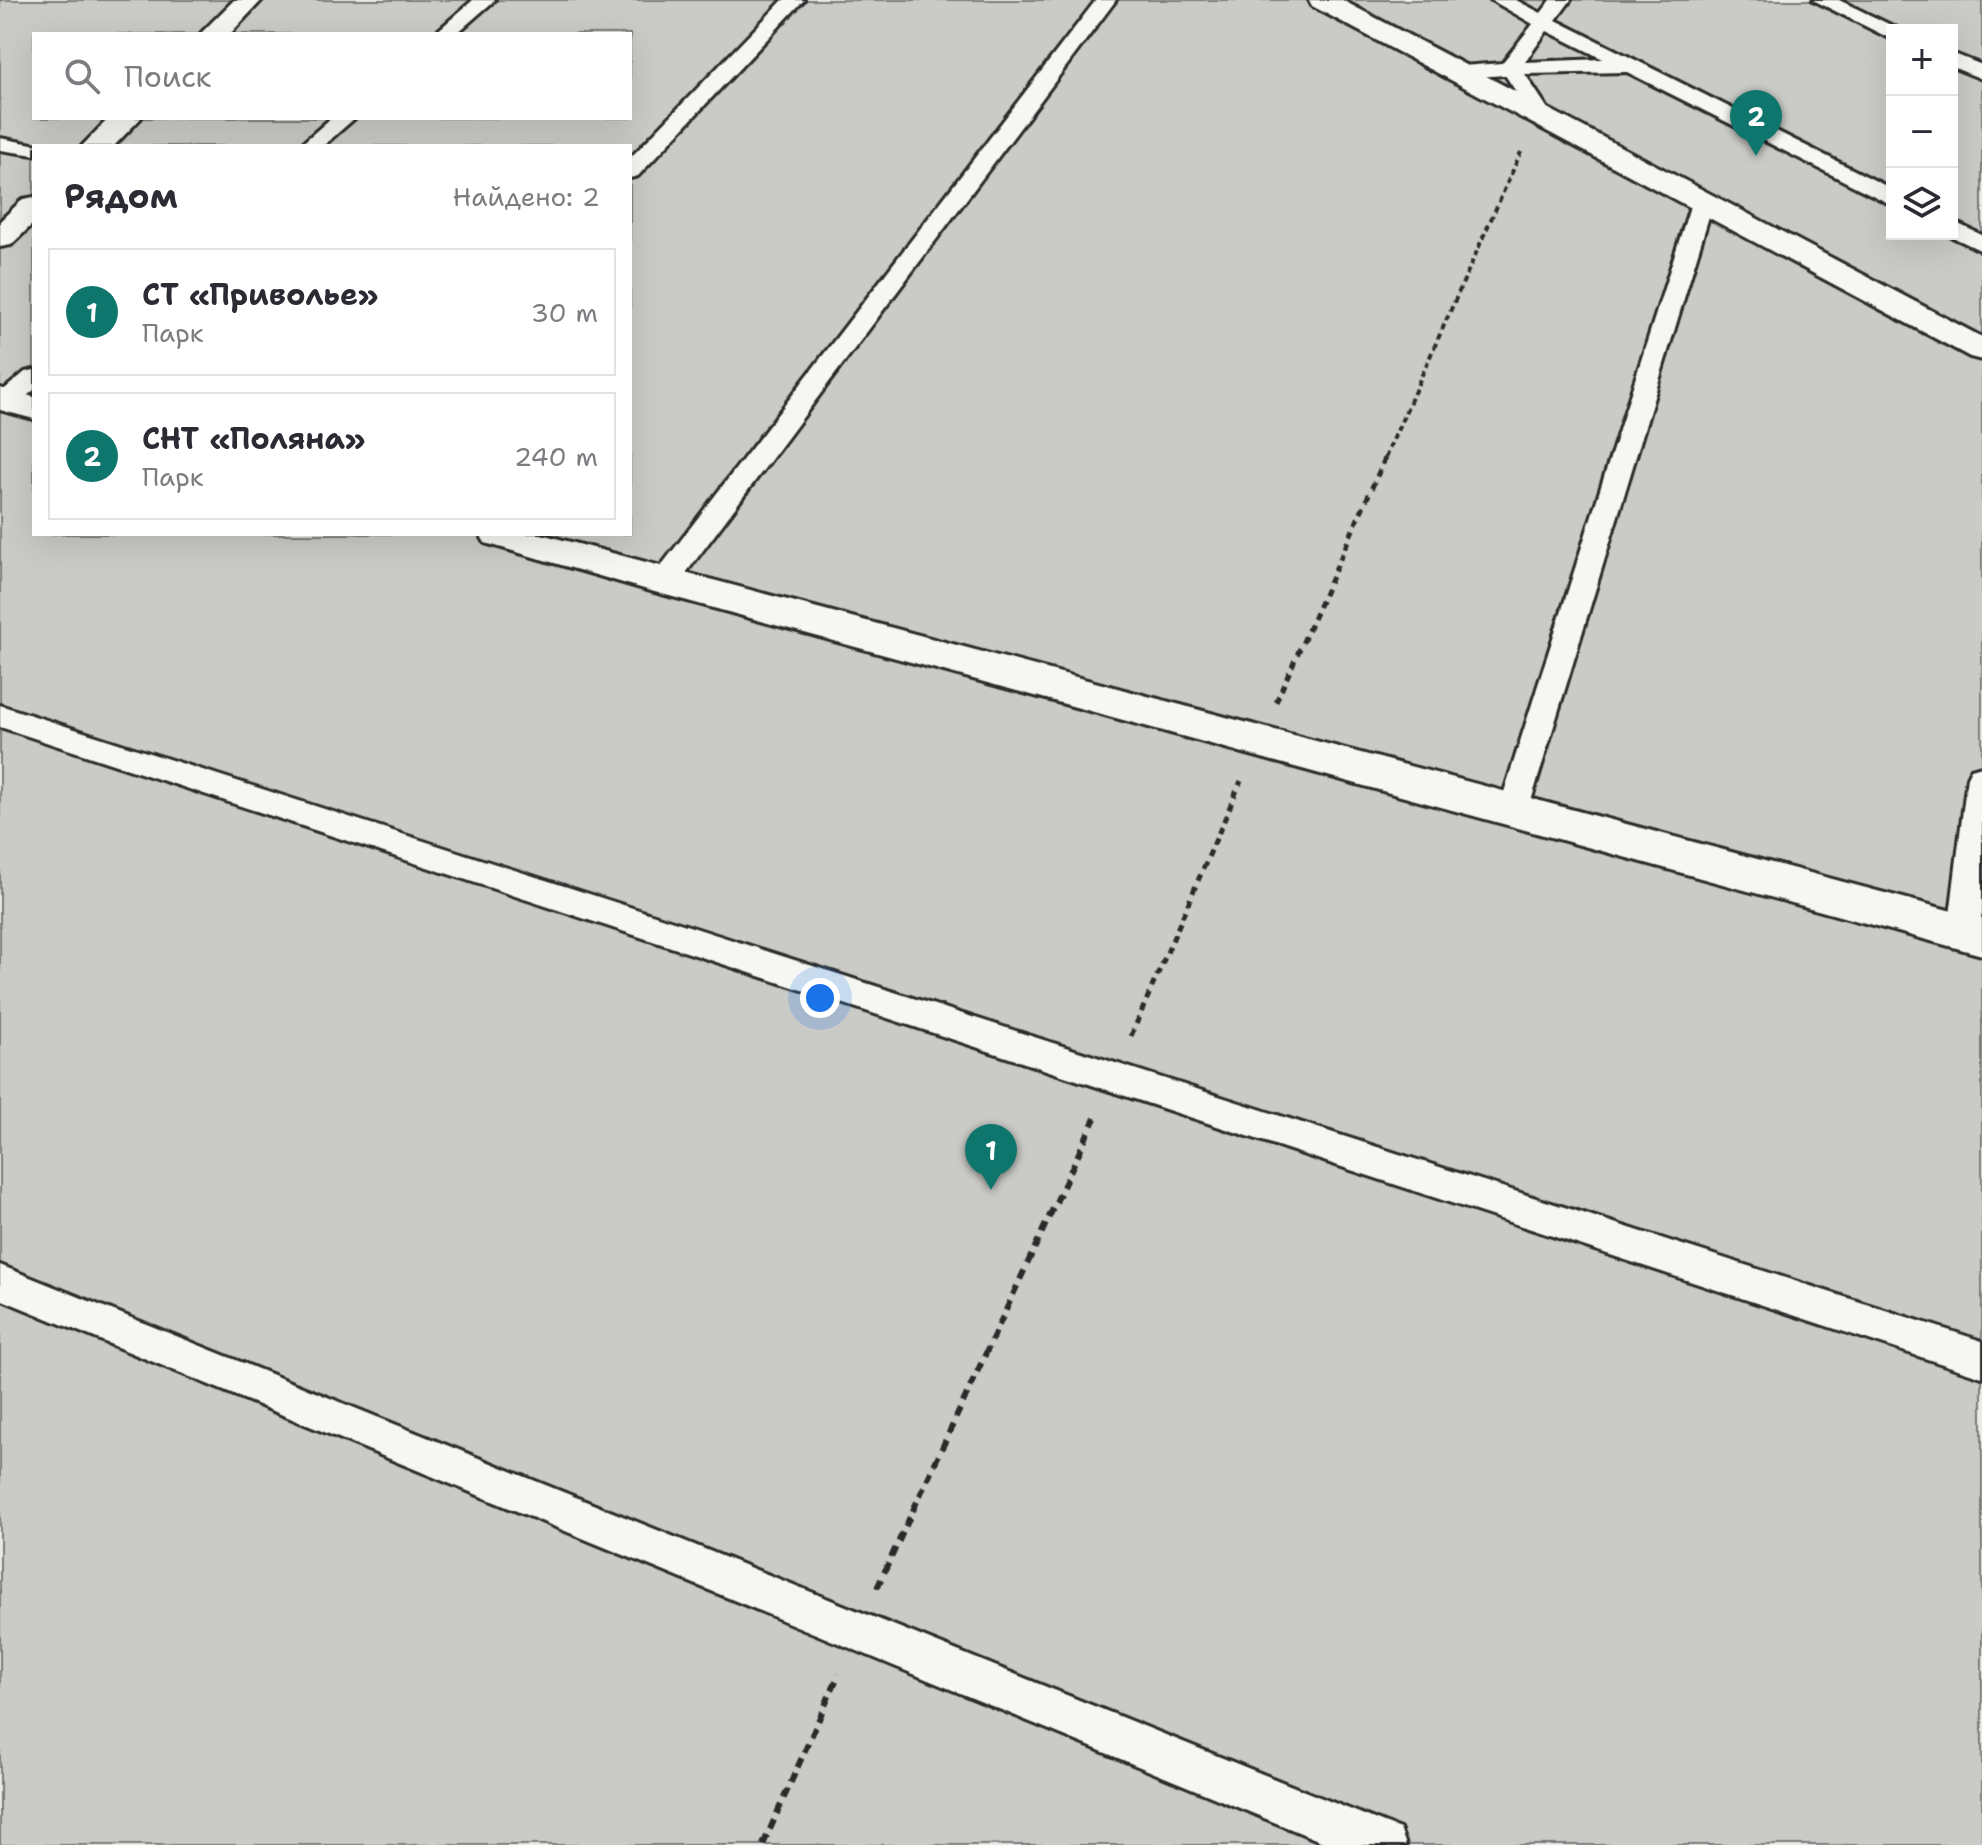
<!DOCTYPE html>
<html lang="ru">
<head>
<meta charset="utf-8">
<style>
  body { margin:0; font-family:"Shantell Sans",sans-serif; background:#f7f7f7; color:#2b2b33 }
  .controls { position:absolute; right:24px; top:24px; display:grid; overflow:hidden; border-radius:0px; box-shadow:0 8px 32px #0002 }
  .controls button { width:72px; height:72px; display:grid; place-items:center; padding:0; border:0; border-bottom:2px solid #e1e1e2; background:#fff; color:#2b2b33; font:40px sans-serif }
  .you { position:absolute; left:820px; top:998px; width:28px; height:28px; margin:-20px; border:6px solid #fff; border-radius:50%; background:#1a73e8; box-shadow:0 0 0 12px #1a73e833 }
  .badge { display:grid; place-items:center; width:52px; height:52px; border-radius:50%; background:#0f766e; color:#fff; font-size:26px; font-weight:700 }
  .pin { position:absolute; translate:-50% -66px; filter:drop-shadow(0 2px 4px #0008) }
  .pin::after { content:''; position:absolute; top:42px; width:28px; height:24px; background:inherit; clip-path:polygon(0 0,100% 0,50% 100%) }
  .list { margin:0; padding:0; list-style:none }
  h2 { display:flex; justify-content:space-between; align-items:center; height:104px; margin:0; padding:0 32px; font-size:34px }
  h2 small { font-size:26px; font-weight:400; color:#7c7c81 }
  .list li { display:grid; grid-template-columns:52px 1fr auto; gap:24px; align-items:center; box-sizing:border-box; height:128px; margin:0 16px 16px; padding:0 16px; border:2px solid #e1e1e2; border-radius:0px }
  .list b { display:block; font-size:30px; white-space:nowrap }
  .list p { margin:0; font-size:26px; white-space:nowrap; color:#7c7c81 }
  .list em { font-size:26px; font-style:normal; color:#7c7c81 }
  .icon { flex:none; width:44px; height:44px; fill:none; stroke:currentColor; stroke-width:2; stroke-linecap:round; stroke-linejoin:round }
  .map { position:relative; flex:none; width:1982px; height:1845px; overflow:hidden }
  .search { position:absolute; background:#fff; box-shadow:0 8px 32px #0002; left:32px; top:32px; width:600px; height:88px; display:flex; align-items:center; gap:20px; box-sizing:border-box; padding:0 28px; border-radius:0px; color:#7c7c81; font-size:30px }
  .panel { position:absolute; background:#fff; box-shadow:0 8px 32px #0002; left:32px; top:144px; width:600px; height:392px; border-radius:0px }
  .map>svg:first-child { display:block }
</style>
</head>
<body>
<div class="map">
<svg width="1982" height="1845" viewBox="0 0 1982 1845">
  <rect width="100%" height="100%" fill="#eaeae6"/>
  <filter id="ink" filterUnits="userSpaceOnUse"><feTurbulence type="fractalNoise" baseFrequency=".0125" numOctaves="2"/><feDisplacementMap in="SourceGraphic" scale="16" xChannelSelector="R" yChannelSelector="G"/><feConvolveMatrix kernelMatrix="1 2 1 2 8 2 1 2 1" color-interpolation-filters="sRGB"/></filter>
  <g filter="url(#ink)">
    <!-- green -->
    <path fill="#cacac7" stroke="#7a7a79" stroke-width="2" fill-rule="evenodd" d="M0 0H1982V1845H0ZM1892 30H1952V234H1892ZM34 34H630V118H34ZM34 146H630V534H34Z"/>
    <g fill="none" stroke-linecap="round" stroke-linejoin="round">
      <defs>
        <g id="service">
          <polygon points="473,0 495,0 456,34 434,34"/>
          <polygon points="783,0 804,0 638,176 630,178 630,158"/>
          <polygon points="1096,0 1116,0 674,589 654,589 650,582 654,575"/>
          <path d="M1491 0H1516L1541 13 1551 0H1571L1556 20 1892 189V205L1627 72 1525 74 1550 112 1539 118 1532 116 1505 75 1462 78 1452 72 1462 66 1502 63 1533 24ZM1547 31 1603 59 1525 62Z"/>
          <polygon points="1813,0 1839,0 1901,30 1892,30 1892,38 1885,36"/>
          <polygon points="1952,53 1982,65 1982,79 1952,67"/>
          <polygon points="331,118 355,118 323,146 299,146"/>
          <polygon points="0,138 43,146 34,146 34,155 0,150"/>
          <polygon points="1703,193 1714,200 1528,811 1524,819 1513,822 1502,819 1498,811 1692,200"/>
          <polygon points="1952,221 1982,235 1982,251 1946,234 1952,234"/>
          <polygon points="34,370 34,390 15,406 0,407 0,393 25,372"/>
          <polygon points="0,705 1982,1341 1982,1377 0,727"/>
          <polygon points="1982,766 1982,914 1975,941 1964,945 1953,941 1948,932 1967,777 1971,769"/>
          <polygon points="0,1265 1384,1823 1400,1829 1406,1845 1330,1845 0,1299"/>
        </g>
        <g id="minor">
          <polygon points="234,0 262,0 230,34 200,34"/>
          <polygon points="1309,0 1342,0 1982,337 1982,360 1970,357 1312,6"/>
          <polygon points="109,118 141,118 114,146 82,146"/>
          <polygon points="34,197 34,223 11,245 0,247 0,221 23,199"/>
          <polygon points="0,388 34,397 34,419 0,410"/>
          <polygon points="480,534 541,534 1982,919 1982,955 651,591 485,543"/>
        </g>
      </defs>
      <!-- service casing -->
      <use href="#service" stroke="#2b2b2b" stroke-width="6"/>
      <!-- minor casing -->
      <use href="#minor" stroke="#2b2b2b" stroke-width="6"/>
      <!-- path-far2 -->
      <polyline stroke="#2b2b2b" stroke-width="4" stroke-dasharray="6 4" stroke-linecap="butt" points="1385,458 1521,152"/>
      <!-- path-far1 -->
      <g stroke="#2b2b2b" stroke-width="5" stroke-dasharray="7 6" stroke-linecap="butt">
        <polyline points="1276,702 1386,456"/>
        <polyline points="1131,1036 1241,781"/>
      </g>
      <!-- path -->
      <g stroke="#2b2b2b" stroke-width="6" stroke-dasharray="10 7" stroke-linecap="butt">
        <polyline points="877,1588 1095,1118"/>
        <polyline points="763,1845 839,1674"/>
      </g>
      <!-- service -->
      <use href="#service" fill="#f6f6f2" fill-rule="evenodd"/>
      <!-- minor -->
      <use href="#minor" fill="#f6f6f2" fill-rule="evenodd"/>
    </g>
  </g>
</svg>
<div class="controls">
<button>+</button>
<button>−</button>
<button><svg class="icon" aria-label="layers" viewBox="0 0 24 24"><path d="M12 4l9 5-9 5-9-5zM3 14l9 5 9-5"/></svg></button>
</div>
<div class="you"></div>
<div class="pin badge" style="left:991px;top:1190px">1</div>
<div class="pin badge" style="left:1756px;top:156px">2</div>
<div class="search"><svg class="icon" aria-label="search" viewBox="0 0 24 24"><circle cx="10" cy="10" r="6"/><path d="M15 15l6 6"/></svg>Поиск</div>
<section class="panel">
<h2>Рядом<small>Найдено: 2</small></h2>
<ul class="list">
<li><span class="badge">1</span><div><b>СТ «Приволье»</b><p>Парк</p></div><em>30 m</em></li>
<li><span class="badge">2</span><div><b>СНТ «Поляна»</b><p>Парк</p></div><em>240 m</em></li>
</ul>
</section>
</div>
</body>
</html>
